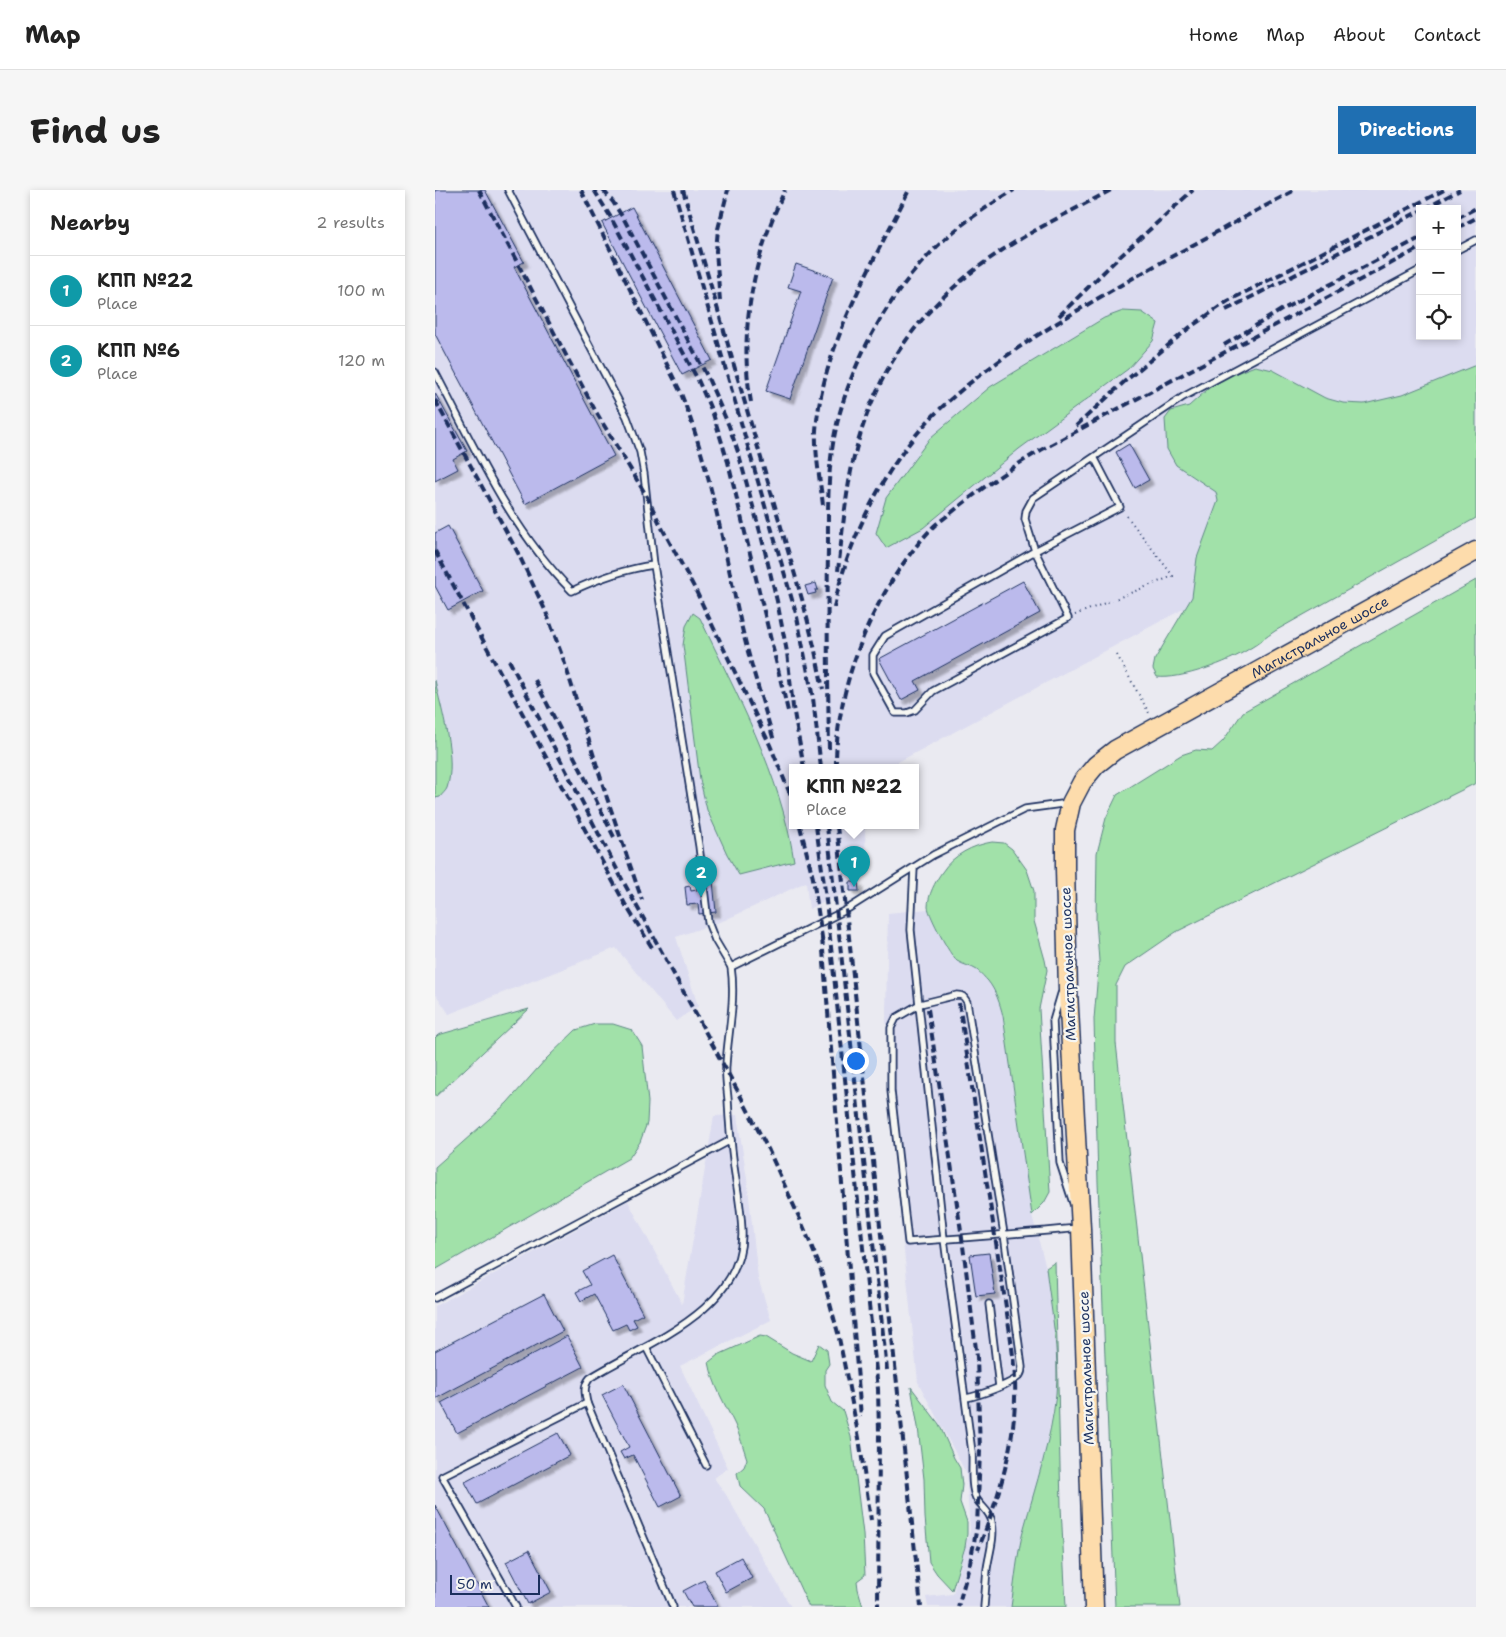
<!DOCTYPE html>
<html lang="en">
<head>
<meta charset="utf-8">
<style>
  body { margin:0; font-family:"Shantell Sans",sans-serif; background:#f6f6f6; color:#222 }
  .controls { position:absolute; right:15px; top:15px; display:grid; overflow:hidden; border-radius:0px; box-shadow:0 2px 8px #0003 }
  .controls button { width:45px; height:45px; display:grid; place-items:center; padding:0; border:0; border-bottom:1px solid #e0e0e0; background:#fff; color:#222; font:25px sans-serif }
  .scale { position:absolute; left:15px; bottom:12px; width:90px; box-sizing:border-box; padding-left:5px; border:2px solid #1b2f5e; border-top:0; font-size:14px; line-height:18px; white-space:nowrap; color:#1b2f5e; -webkit-text-stroke:4px #f6f6f2; paint-order:stroke }
  .you { position:absolute; left:420px; top:870px; width:18px; height:18px; margin:-12px; border:4px solid #fff; border-radius:50%; background:#1a73e8; box-shadow:0 0 0 8px #1a73e833 }
  .badge { display:grid; place-items:center; width:32px; height:32px; border-radius:50%; background:#1f6fb2; color:#fff; font-size:16px; font-weight:700 }
  .pin { position:absolute; translate:-50% -41px; filter:drop-shadow(0 1px 2px #0008) }
  .pin::after { content:''; position:absolute; top:26px; width:18px; height:15px; background:inherit; clip-path:polygon(0 0,100% 0,50% 100%) }
  .popup { position:absolute; left:354px; top:574px; width:130px; height:65px; box-sizing:border-box; display:grid; place-content:center; border-radius:0px; background:#fff; filter:drop-shadow(0 1px 4px #0005); font-size:16px; white-space:nowrap; color:#767676 }
  .popup b { font-size:19px; color:#222 }
  .popup::after { content:''; position:absolute; left:50%; top:100%; margin-left:-10px; border:10px solid transparent; border-top-color:#fff }
  .list { margin:0; padding:0; list-style:none }
  h2 { display:flex; justify-content:space-between; align-items:center; height:65px; margin:0; padding:0 20px; font-size:21px }
  h2 small { font-size:16px; font-weight:400; color:#767676 }
  .list li { display:grid; grid-template-columns:32px 1fr auto; gap:15px; align-items:center; box-sizing:border-box; height:70px; padding:0 20px; border-top:1px solid #e0e0e0 }
  .list b { display:block; font-size:19px; white-space:nowrap }
  .list p { margin:0; font-size:16px; white-space:nowrap; color:#767676 }
  .list em { font-size:16px; font-style:normal; color:#767676 }
  .icon { flex:none; width:28px; height:28px; fill:none; stroke:currentColor; stroke-width:2; stroke-linecap:round; stroke-linejoin:round }
  .map { position:relative; flex:none; width:1041px; height:1417px; overflow:hidden; border-radius:0px }
  header { display:flex; align-items:center; gap:30px; box-sizing:border-box; height:70px; padding:0 25px; background:#fff; border-bottom:1px solid #e0e0e0 }
  header strong { font-size:24px }
  nav { display:flex; gap:28px; margin-inline-start:auto; font-size:18px }
  .intro { display:flex; align-items:center; justify-content:space-between; box-sizing:border-box; height:120px; padding:0 30px }
  h1 { margin:0; font-size:35px }
  .button { padding:12px 22px; border-radius:0px; background:#1f6fb2; color:#fff; font-size:18px; font-weight:700 }
  main { display:flex; gap:30px; padding:0 30px }
  aside { flex:1; background:#fff; border-radius:0px; box-shadow:0 2px 8px #0003 }
  .map>svg:first-child { display:block }
</style>
</head>
<body>
<header>
<strong>Map</strong>
<nav><a>Home</a><a>Map</a><a>About</a><a>Contact</a></nav>
</header>
<div class="intro"><h1>Find us</h1><a class="button">Directions</a></div>
<main>
<aside>
<h2>Nearby<small>2 results</small></h2>
<ul class="list">
<li><span class="badge" style="background:#0f9aa8">1</span><div><b>КПП №22</b><p>Place</p></div><em>100 m</em></li>
<li><span class="badge" style="background:#0f9aa8">2</span><div><b>КПП №6</b><p>Place</p></div><em>120 m</em></li>
</ul>
</aside>
<div class="map">
<svg width="1041" height="1417" viewBox="0 0 1041 1417">
  <defs>
    <filter id="shadow"><feDropShadow dx="4.5" dy="4.5" stdDeviation="1" flood-color="#0004"/></filter>
  </defs>
  <rect width="100%" height="100%" fill="#eaeaf1"/>
  <filter id="ink" filterUnits="userSpaceOnUse"><feTurbulence type="fractalNoise" baseFrequency=".02" numOctaves="2"/><feDisplacementMap in="SourceGraphic" scale="10" xChannelSelector="R" yChannelSelector="G"/><feConvolveMatrix kernelMatrix="1 2 1 2 8 2 1 2 1" color-interpolation-filters="sRGB"/></filter>
  <g filter="url(#ink)">
    <!-- built -->
    <g fill="#dcdcf0" fill-rule="evenodd">
      <path d="M0 0H1041V189L866 356 452 578H358V636H430L431 684 423 692 424 701H415L374 719 371 692 290 730 241 747 263 816 241 831 181 758 14 824 0 803ZM985 19H1022V146H985Z"/>
      <polygon points="493,719 514,762 521,771 542,780 555,793 563,809 568,826 597,1025 611,1078 620,1140 622,1173 621,1204 608,1273 588,1340 576,1417 493,1417 491,1407 518,1404 535,1340 531,1283 483,1192 453,911 451,824 453,723"/>
      <polygon points="302,925 312,989 323,1088 336,1130 245,1176 293,1278 279,1288 290,1303 356,1417 0,1417 0,1116 193,1011 247,1114 279,926"/>
    </g>
    <!-- green -->
    <g fill="#a1e1a9" stroke="#5e8884">
      <polygon points="688,121 707,122 723,133 718,151 693,179 584,259 488,338 451,358 441,343 451,308 495,248 555,197 669,128"/>
      <path d="M1041 175V328L840 441C831 447 823 454 814 459 794 472 746 490 722 487L718 479 720 469 757 407 762 368 783 311 781 302 741 275 732 259 730 229 736 221 754 216 783 190 820 176 838 180 890 208 908 213 929 214 967 205Z"/>
      <polygon points="1041,390 1041,593 741,742 690,777 681,795 681,853 745,1417 680,1417 663,992 659,829 664,771 661,730 662,663 671,628 682,605 746,565 761,560 777,561 788,551 808,522"/>
      <path d="M258 423 265 428C302 506 346 584 359 671L304 685 292 664 272 620 265 590 248 455 251 436Z"/>
      <path d="M0 490C6 519 22 569 12 598 11 601 7 604 5 607L0 608Z"/>
      <path d="M557 652 569 653 577 659 592 680 599 701V731L610 770 612 780 604 819 615 1002 609 1013 597 1025 568 826C565 814 561 801 553 791 550 788 546 783 542 780 536 776 528 775 522 771 515 766 494 725 493 717 493 705 500 692 507 682 518 665 538 655 557 652Z"/>
      <polygon points="94,819 0,907 0,848 3,845"/>
      <polygon points="160,834 178,834 197,840 207,856 213,912 212,933 205,952 194,968 0,1080 0,977 72,913 111,869 141,840"/>
      <path d="M620 1072 626 1316 631 1417H576C580 1391 582 1363 589 1338 601 1294 616 1250 621 1204 625 1162 616 1120 611 1078Z"/>
      <path d="M325 1146 331 1147 357 1163 376 1171 384 1154 392 1160 394 1174 390 1180V1195L397 1212 408 1221 416 1247 428 1344 430 1385 422 1391 423 1399 428 1417H374L329 1319 305 1296 302 1283 309 1277 312 1269C308 1257 305 1246 300 1235 290 1214 278 1195 274 1172L283 1165Z"/>
      <polygon points="476,1197 504,1234 519,1268 525,1278 527,1295 525,1312 532,1332 532,1344 530,1357 517,1400 502,1384 494,1372 490,1327 489,1289 483,1237"/>
    </g>
    <!-- building -->
    <g fill="#bbbaec" stroke="#1b2f5e" filter="url(#shadow)">
      <polygon points="0,0 50,0 89,72 79,77 179,266 90,314 0,144"/>
      <polygon points="197,17 277,170 247,185 167,33"/>
      <polygon points="361,74 398,87 355,209 331,201 366,101 353,97"/>
      <polygon points="0,203 32,261 18,269 23,279 0,291"/>
      <polygon points="694,254 714,290 700,298 681,262"/>
      <polygon points="13,336 48,401 13,420 0,396 0,343"/>
      <polygon points="588,391 605,423 480,491 485,500 466,510 444,469"/>
      <polygon points="381,393 383,400 380,400 381,403 373,405 370,396"/>
      <polygon points="278,691 281,722 264,724 263,714 252,715 250,697 255,696 256,701 262,700 261,693"/>
      <polygon points="415,692 423,692 424,701 415,701"/>
      <polygon points="554,1063 560,1104 541,1106 535,1065"/>
      <polygon points="177,1065 208,1124 198,1129 202,1136 194,1140 191,1134 178,1140 159,1104 146,1111 141,1102 155,1095 147,1081"/>
      <polygon points="109,1104 128,1141 0,1209 0,1161"/>
      <polygon points="132,1146 148,1177 22,1243 6,1213"/>
      <polygon points="188,1194 246,1306 225,1317 198,1265 189,1269 185,1262 194,1257 167,1205"/>
      <polygon points="123,1243 135,1265 42,1314 30,1292"/>
      <polygon points="0,1315 54,1417 0,1417"/>
      <polygon points="94,1360 116,1402 93,1414 71,1372"/>
      <polygon points="306,1367 317,1388 291,1402 280,1381"/>
      <polygon points="269,1390 283,1417 257,1417 248,1401"/>
    </g>
    <g fill="none" stroke-linecap="round" stroke-linejoin="round">
      <defs>
        <g id="lane">
          <polyline points="73,0 192,227 205,262 209,284 219,375 264,656 273,732 280,750 296,777 411,720 498,665 590,619 634,613"/>
          <polyline points="1022,60 1041,50"/>
          <path d="M0 182C40 258 75 339 137 401 164 388 190 379 219 375"/>
          <polyline points="659,267 598,308 591,321 590,329 600,361 633,428 498,501 480,520 472,523 460,523 438,483 438,465 450,446 600,361 685,317 659,267 748,207 985,80"/>
          <path d="M479 678 476 740 509 1049 537 1262C538 1276 535 1295 541 1308 546 1317 556 1322 557 1333 560 1348 554 1364 552 1379 551 1391 550 1404 549 1417"/>
          <polyline points="626,804 618,831 625,973 638,1013"/>
          <polyline points="0,1108 296,950"/>
          <polyline points="554,1114 564,1197"/>
          <polyline points="211,1157 271,1275"/>
          <path d="M531 1208C542 1206 578 1194 585 1185 587 1182 587 1180 587 1177L569 1044 532 812C529 807 528 805 522 805L485 814 461 828 456 838V901L473 1052C531 1048 588 1043 645 1038"/>
          <polyline points="81,1417 7,1286 152,1213"/>
          <path d="M238 1417 152 1213C150 1204 148 1196 155 1188 209 1154 306 1122 307 1045 307 1022 302 999 299 977 296 954 294 932 293 909 292 898 290 886 291 875 293 842 301 810 296 777"/>
        </g>
        <g id="primary">
          <path id="s1" d="M659 1417 646 1038 633 801 630 678V640L636 613 647 592 661 575 680 560 1041 361"/>
        </g>
      </defs>
      <!-- lane casing -->
      <use href="#lane" stroke="#1b2f5e" stroke-width="9"/>
      <!-- primary casing -->
      <use href="#primary" stroke="#1b2f5e" stroke-width="21"/>
      <!-- path -->
      <g stroke="#1b2f5e" stroke-width="2" stroke-dasharray="1 4" stroke-linecap="butt">
        <polyline points="640,425 738,386 691,325"/>
        <polyline points="682,465 714,523"/>
      </g>
      <!-- lane -->
      <use href="#lane" stroke="#f6f6f2" stroke-width="5.5"/>
      <!-- primary -->
      <use href="#primary" stroke="#fddcac" stroke-width="18"/>
      <!-- rail -->
      <g stroke="#1b2f5e" stroke-width="4" stroke-dasharray="8 4" stroke-linecap="butt">
        <polyline points="44,0 161,222 211,305 227,338 260,399 335,555 358,611"/>
        <path d="M146 0 245 201C275 276 288 355 306 434 315 473 328 512 339 551"/>
        <polyline points="159,0 175,26 263,190 278,224 293,272 353,521"/>
        <polyline points="168,0 178,12 190,31 272,186 294,236 303,262 327,349 342,411 352,462 358,517 369,578"/>
        <polyline points="239,0 362,427 378,508 386,578"/>
        <polyline points="248,0 369,416 379,456 388,499"/>
        <polyline points="989,19 1025,0"/>
        <polyline points="1022,28 1041,18"/>
        <polyline points="1022,38 1041,28"/>
        <polyline points="285,111 281,61 283,39 293,0"/>
        <polyline points="791,120 985,21"/>
        <polyline points="624,126 678,73 758,0"/>
        <polyline points="789,155 848,119 985,48"/>
        <polyline points="0,210 83,363 111,422 129,471 172,608 207,710"/>
        <path d="M316 212C303 141 319 65 350 0"/>
        <polyline points="641,236 689,192 754,138 793,111 1009,0"/>
        <path d="M388 315C385 290 380 265 381 240 388 155 437 75 474 0"/>
        <polyline points="0,361 190,714 218,759"/>
        <path d="M403 381C407 346 410 310 417 276 438 181 486 114 566 61 601 38 639 20 676 0"/>
        <path d="M399 418C412 349 454 267 506 218 541 185 582 158 622 133 700 85 780 43 860 0"/>
        <polyline points="74,470 188,691 306,907 334,961 369,1038 385,1077 403,1143 424,1248 436,1330"/>
        <polyline points="100,490 147,582 179,647"/>
        <path d="M394 559C393 493 392 426 393 359 393 319 392 278 401 238 417 167 461 90 517 43 536 27 558 13 579 0"/>
        <path d="M401 578C400 494 440 398 498 337 503 332 510 328 516 323 544 300 574 279 606 260L985 58"/>
        <polyline points="365,636 378,688 388,754"/>
        <polyline points="381,636 390,701 443,1199 444,1242 443,1417"/>
        <polyline points="392,636 452,1180"/>
        <polyline points="402,636 486,1417"/>
        <polyline points="387,748 426,1227"/>
        <path d="M524 813 575 1143C578 1165 581 1186 580 1208 579 1261 562 1311 543 1360"/>
        <polyline points="493,819 527,1048 542,1167 545,1261 542,1337 535,1373 523,1417"/>
      </g>
    </g>
  </g>
  <g text-anchor="middle" stroke-width="4.5" stroke-linejoin="round" paint-order="stroke">
    <!-- street labels -->
    <g font-size="14" fill="#1b2f5e" stroke="#f6f6f2">
      <text dy="5" stroke="none"><textPath href="#s1" startOffset="1109">Магистральное шоссе</textPath></text>
      <text transform="translate(633 774) rotate(-92)" y="5">Магистральное шоссе</text>
      <text transform="translate(651 1178) rotate(-92)" y="5">Магистральное шоссе</text>
    </g>
  </g>
</svg>
<div class="controls">
<button>+</button>
<button>−</button>
<button><svg class="icon" aria-label="locate" viewBox="0 0 24 24"><circle cx="12" cy="12" r="6"/><path d="M12 2v4M12 18v4M2 12h4M18 12h4"/></svg></button>
</div>
<div class="scale">50 m</div>
<div class="you"></div>
<div class="pin badge" style="left:419px;top:697px;background:#0f9aa8">1</div>
<div class="popup"><b>КПП №22</b>Place</div>
<div class="pin badge" style="left:266px;top:707px;background:#0f9aa8">2</div>
</div>
</main>
</body>
</html>
